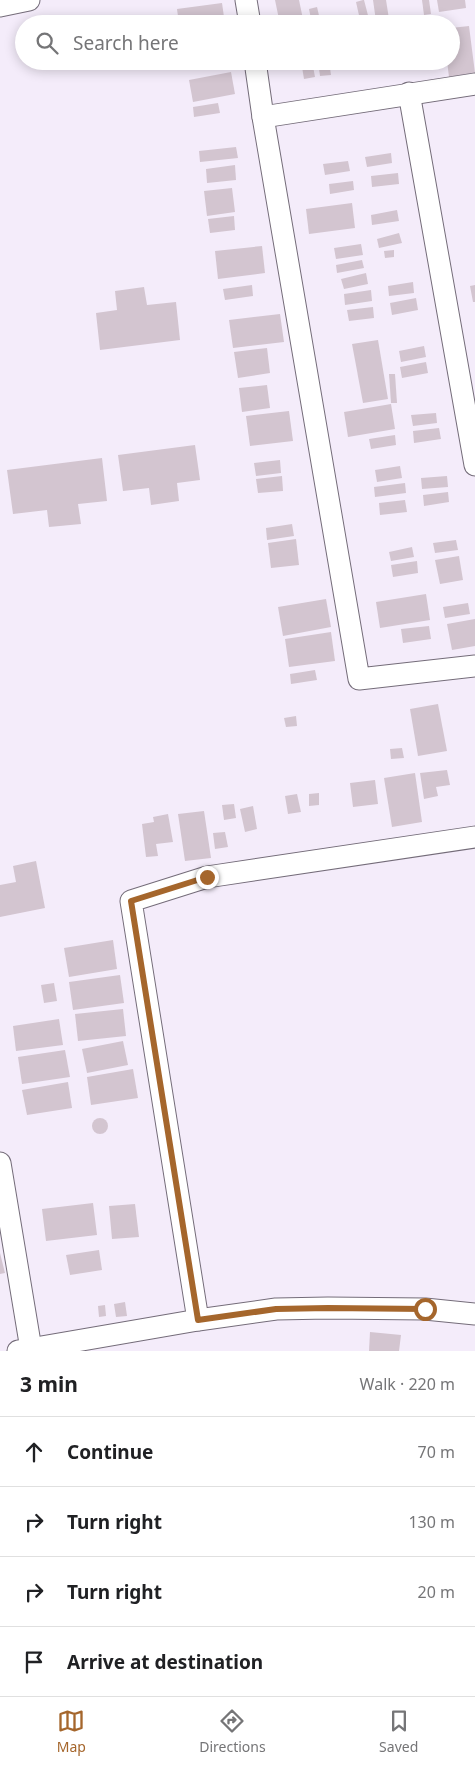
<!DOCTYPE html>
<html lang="en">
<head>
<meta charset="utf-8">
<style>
  body { margin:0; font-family:"Noto Sans",sans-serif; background:#f2f2f2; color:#202124 }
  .stop { position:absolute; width:15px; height:15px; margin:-11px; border:4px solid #a5662c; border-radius:50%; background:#fff }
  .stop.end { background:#a5662c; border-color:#fff; box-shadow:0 1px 5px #0008 }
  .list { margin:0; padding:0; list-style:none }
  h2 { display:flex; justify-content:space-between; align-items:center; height:65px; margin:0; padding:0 20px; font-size:21px }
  h2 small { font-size:16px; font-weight:400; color:#757577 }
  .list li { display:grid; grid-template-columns:32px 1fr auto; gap:15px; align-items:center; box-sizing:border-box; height:70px; padding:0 20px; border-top:1px solid #e0e0e0 }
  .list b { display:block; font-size:19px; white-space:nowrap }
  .list em { font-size:16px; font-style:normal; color:#757577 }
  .icon { flex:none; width:28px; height:28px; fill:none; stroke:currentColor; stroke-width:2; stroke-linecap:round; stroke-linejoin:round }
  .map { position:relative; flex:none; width:475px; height:1351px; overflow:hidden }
  .search { position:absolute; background:#fff; box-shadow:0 2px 12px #0003; left:15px; right:15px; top:15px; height:55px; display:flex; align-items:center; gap:12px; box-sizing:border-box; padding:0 18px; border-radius:28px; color:#757577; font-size:19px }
  .sheet { height:345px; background:#fff }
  nav { display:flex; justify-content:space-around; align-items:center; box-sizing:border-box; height:70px; border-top:1px solid #e0e0e0; background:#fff; font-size:14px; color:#757577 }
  nav a { display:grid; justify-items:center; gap:2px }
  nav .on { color:#a5662c }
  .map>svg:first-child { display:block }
</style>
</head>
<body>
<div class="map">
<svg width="475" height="1351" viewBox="0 0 475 1351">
  <rect width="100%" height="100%" fill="#f4ecfa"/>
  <!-- building -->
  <g fill="#d3c5d0">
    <polygon points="275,0 299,0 304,24 280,24"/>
    <polygon points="363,0 364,0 370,23 361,24 356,2"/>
    <polygon points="373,0 386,0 389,19 376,21"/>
    <polygon points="422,0 429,0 431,14 424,15"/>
    <polygon points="437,0 465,0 466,8 439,12"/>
    <polygon points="222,3 225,24 179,24 177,9"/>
    <polygon points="317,7 321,24 312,24 309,9"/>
    <polygon points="469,26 475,73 449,77 447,61 451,61 451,28"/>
    <polygon points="184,61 220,61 221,67 206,69 205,66 185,69"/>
    <polygon points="301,61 312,61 315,77 304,79"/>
    <polygon points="318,61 329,61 331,75 320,76"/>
    <polygon points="367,61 375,61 376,68 368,69"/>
    <polygon points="231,72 235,94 193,102 189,80"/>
    <polygon points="218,103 220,113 194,117 193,107"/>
    <polygon points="236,147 238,158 200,162 199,151"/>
    <polygon points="391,153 392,163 367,167 365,157"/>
    <polygon points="348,161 350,171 325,175 323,164"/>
    <polygon points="235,165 236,180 207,183 206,169"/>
    <polygon points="398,173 399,184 372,187 371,176"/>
    <polygon points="353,181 354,190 330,194 329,184"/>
    <polygon points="232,188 235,212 207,216 204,191"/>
    <polygon points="352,203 355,228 309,234 306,209"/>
    <polygon points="397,210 399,221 372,225 371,215"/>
    <polygon points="234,216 235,230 210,233 208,219"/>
    <polygon points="399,233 402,243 379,248 377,239"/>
    <polygon points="361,244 363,255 336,259 334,248"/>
    <polygon points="262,246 265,273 218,279 215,251"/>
    <polygon points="394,250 394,257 385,258 384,251"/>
    <polygon points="362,260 364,268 337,273 336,265"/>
    <polygon points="366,273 368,284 344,289 341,279"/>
    <polygon points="413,282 414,293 389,296 388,286"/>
    <polygon points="252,285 253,296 225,300 223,289"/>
    <polygon points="475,285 475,302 473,302 470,286"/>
    <polygon points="144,287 147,305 176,302 180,340 100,350 96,313 117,310 115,291"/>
    <polygon points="371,290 372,301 345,305 344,294"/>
    <polygon points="416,298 418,310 392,315 390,303"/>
    <polygon points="373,307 374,318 349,321 347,310"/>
    <polygon points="280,314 284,342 233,348 229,320"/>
    <polygon points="378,340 388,399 363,403 352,344"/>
    <polygon points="424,346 426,357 401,362 399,351"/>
    <polygon points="267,348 270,373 238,378 234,352"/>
    <polygon points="426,362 428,373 402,378 400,367"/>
    <polygon points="389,374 395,374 397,403 391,403"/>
    <polygon points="267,385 270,408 242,412 239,388"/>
    <polygon points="391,404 395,429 348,437 344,412"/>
    <polygon points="289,411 293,441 250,446 246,416"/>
    <polygon points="436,413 437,423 413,426 411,415"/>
    <polygon points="439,428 441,439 414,443 413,431"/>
    <polygon points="395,435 396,445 371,449 369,439"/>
    <polygon points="195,445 200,480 177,483 179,501 151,505 149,488 123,491 118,455"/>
    <polygon points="102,458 107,501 78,504 81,524 49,527 47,510 13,514 7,470"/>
    <polygon points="280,460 281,473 256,476 254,463"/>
    <polygon points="400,466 402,478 377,482 375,470"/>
    <polygon points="282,476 283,491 258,493 256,479"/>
    <polygon points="447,476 448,487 422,489 421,478"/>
    <polygon points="405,483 406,493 375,497 374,487"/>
    <polygon points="448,492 449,502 424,506 423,495"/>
    <polygon points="405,500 407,512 380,515 379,503"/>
    <polygon points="292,524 294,536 267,540 266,528"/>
    <polygon points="296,539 299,565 271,568 268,543"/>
    <polygon points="456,540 458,550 435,553 433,543"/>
    <polygon points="412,547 414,557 391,561 389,552"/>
    <polygon points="459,556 463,580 440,584 435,560"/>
    <polygon points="417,561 418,573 393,577 391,565"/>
    <polygon points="426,594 430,620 380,628 376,602"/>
    <polygon points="326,599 331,627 283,636 278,607"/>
    <polygon points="468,603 470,614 445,618 443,607"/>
    <polygon points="475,619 475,646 452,650 447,624"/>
    <polygon points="429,626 431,639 403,643 401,629"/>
    <polygon points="331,632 335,661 289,667 285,639"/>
    <polygon points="315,670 317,680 291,684 290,674"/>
    <polygon points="438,704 447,751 418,756 410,709"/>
    <polygon points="296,716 297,726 286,727 284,718"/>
    <polygon points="402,748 404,758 391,759 390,749"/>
    <polygon points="447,770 450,785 436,787 438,796 424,799 420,773"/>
    <polygon points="415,773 422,822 392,827 384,778"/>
    <polygon points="375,780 378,804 353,807 350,783"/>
    <polygon points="319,793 319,805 309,806 309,794"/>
    <polygon points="297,794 301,812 288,814 285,796"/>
    <polygon points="234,804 236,818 224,820 222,805"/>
    <polygon points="253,806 257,829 245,832 240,809"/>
    <polygon points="204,811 211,858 185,861 178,814"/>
    <polygon points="168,814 173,842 156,844 158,856 146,857 142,824 154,822 153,817"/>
    <polygon points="225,832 228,847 215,849 213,833"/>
    <polygon points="36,861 45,908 0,917 0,885 16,882 13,866"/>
    <polygon points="113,940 117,969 69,977 64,948"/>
    <polygon points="120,975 124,1003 73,1010 69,982"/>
    <polygon points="54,983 57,1001 44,1003 41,985"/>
    <polygon points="123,1009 126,1036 78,1041 75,1014"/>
    <polygon points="59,1019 63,1045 16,1051 13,1026"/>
    <polygon points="123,1041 128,1065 87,1073 82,1049"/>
    <polygon points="65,1050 70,1077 22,1084 18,1057"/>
    <polygon points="133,1069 138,1098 91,1105 87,1077"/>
    <polygon points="68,1082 72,1108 27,1115 22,1090"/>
    <circle cx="100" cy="1126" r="8"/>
    <polygon points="93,1203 97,1235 46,1241 42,1209"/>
    <polygon points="135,1204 139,1237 112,1239 109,1206"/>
    <polygon points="99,1250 102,1270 70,1275 66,1255"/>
    <polygon points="0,1253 5,1273 0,1274"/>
    <polygon points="125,1302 127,1316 116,1317 114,1304"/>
    <polygon points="105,1305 106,1316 99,1317 98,1306"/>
    <polygon points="370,1332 401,1335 399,1351 369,1351"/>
  </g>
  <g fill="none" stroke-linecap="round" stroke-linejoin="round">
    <defs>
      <g id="street">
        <polyline points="246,0 250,24"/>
        <polyline points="0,6 29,0"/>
        <polyline points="255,61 263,117 359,679 475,666"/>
        <polyline points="409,93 475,465"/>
        <polyline points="263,117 475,84"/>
        <polyline points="0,1163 31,1349"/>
        <polyline points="198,1320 131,901 207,877 475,837"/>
        <polyline points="18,1351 198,1320 276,1309 328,1308 425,1309 475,1314"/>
      </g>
    </defs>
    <!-- street casing -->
    <use href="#street" stroke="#746c79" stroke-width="23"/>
    <!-- street -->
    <use href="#street" stroke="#fff" stroke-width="21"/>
  </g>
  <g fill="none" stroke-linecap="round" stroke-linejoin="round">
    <!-- route -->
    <polyline stroke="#a5662c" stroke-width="6" points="207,877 131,901 198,1320 276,1309 328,1308 425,1309"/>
  </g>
</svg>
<div class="stop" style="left:425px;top:1309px"></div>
<div class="stop end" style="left:207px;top:877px"></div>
<div class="search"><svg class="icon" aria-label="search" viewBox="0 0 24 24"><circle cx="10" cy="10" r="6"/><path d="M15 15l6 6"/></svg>Search here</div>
</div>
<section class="sheet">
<h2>3 min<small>Walk · 220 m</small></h2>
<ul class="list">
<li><svg class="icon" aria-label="ahead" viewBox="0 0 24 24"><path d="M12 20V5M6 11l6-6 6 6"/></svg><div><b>Continue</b></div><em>70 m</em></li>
<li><svg class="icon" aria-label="right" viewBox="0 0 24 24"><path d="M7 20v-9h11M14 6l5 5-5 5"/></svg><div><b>Turn right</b></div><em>130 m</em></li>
<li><svg class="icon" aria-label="right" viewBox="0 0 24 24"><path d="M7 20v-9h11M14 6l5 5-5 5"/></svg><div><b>Turn right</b></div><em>20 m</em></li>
<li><svg class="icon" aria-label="arrive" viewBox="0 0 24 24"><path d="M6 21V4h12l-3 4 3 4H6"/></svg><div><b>Arrive at destination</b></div></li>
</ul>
</section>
<nav>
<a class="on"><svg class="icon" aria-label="map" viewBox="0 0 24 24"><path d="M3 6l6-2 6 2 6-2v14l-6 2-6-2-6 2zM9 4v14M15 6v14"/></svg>Map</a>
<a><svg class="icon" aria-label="directions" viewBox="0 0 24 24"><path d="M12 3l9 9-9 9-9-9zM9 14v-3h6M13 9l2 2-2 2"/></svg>Directions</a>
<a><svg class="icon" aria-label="saved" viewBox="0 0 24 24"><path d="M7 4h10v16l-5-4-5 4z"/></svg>Saved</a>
</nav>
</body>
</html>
